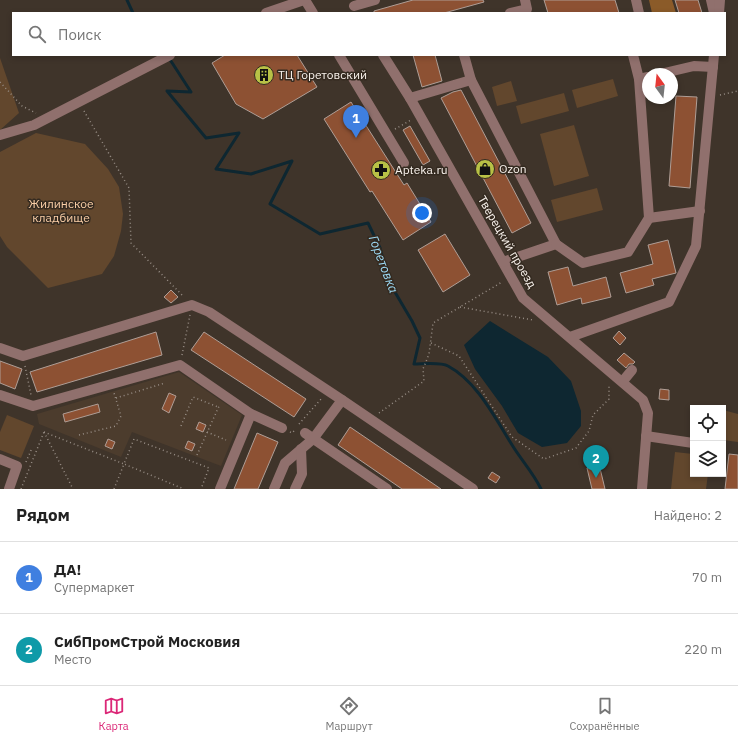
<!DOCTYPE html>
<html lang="ru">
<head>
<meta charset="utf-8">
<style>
  body { margin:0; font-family:"IBM Plex Sans",sans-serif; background:#f2f2f2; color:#222 }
  .controls { position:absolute; right:12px; bottom:12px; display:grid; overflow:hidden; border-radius:0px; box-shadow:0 2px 6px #0003 }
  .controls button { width:36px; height:36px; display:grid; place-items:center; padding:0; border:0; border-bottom:1px solid #e0e0e0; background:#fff; color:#222; font:20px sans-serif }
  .compass { position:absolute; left:642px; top:68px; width:36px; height:36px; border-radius:50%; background:#fff; box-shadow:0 2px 6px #0003; rotate:345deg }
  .you { position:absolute; left:422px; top:213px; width:14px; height:14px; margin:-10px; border:3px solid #fff; border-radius:50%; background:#1a73e8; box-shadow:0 0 0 6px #1a73e833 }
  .badge { display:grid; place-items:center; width:26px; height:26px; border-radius:50%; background:#db2777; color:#fff; font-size:13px; font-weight:700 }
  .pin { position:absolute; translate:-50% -33px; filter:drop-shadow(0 1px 2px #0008) }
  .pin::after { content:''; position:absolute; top:21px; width:14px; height:12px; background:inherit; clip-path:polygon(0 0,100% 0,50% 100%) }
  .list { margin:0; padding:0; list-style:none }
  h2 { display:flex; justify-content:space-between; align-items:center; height:52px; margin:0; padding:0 16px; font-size:17px }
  h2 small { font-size:13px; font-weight:400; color:#767676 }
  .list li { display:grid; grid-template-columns:26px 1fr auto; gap:12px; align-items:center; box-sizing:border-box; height:72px; padding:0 16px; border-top:1px solid #e0e0e0 }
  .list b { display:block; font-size:15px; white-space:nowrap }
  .list p { margin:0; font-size:13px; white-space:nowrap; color:#767676 }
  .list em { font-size:13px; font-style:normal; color:#767676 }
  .icon { flex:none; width:22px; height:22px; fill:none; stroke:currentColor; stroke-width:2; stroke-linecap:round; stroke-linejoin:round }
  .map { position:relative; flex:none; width:738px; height:489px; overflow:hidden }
  .search { position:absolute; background:#fff; box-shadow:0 2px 6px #0003; left:12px; right:12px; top:12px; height:44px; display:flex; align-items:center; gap:10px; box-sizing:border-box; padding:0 14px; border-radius:0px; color:#767676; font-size:15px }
  .sheet { height:196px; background:#fff }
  nav { display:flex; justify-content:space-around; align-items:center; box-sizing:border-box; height:56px; border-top:1px solid #e0e0e0; background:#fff; font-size:11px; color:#767676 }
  nav a { display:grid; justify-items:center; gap:2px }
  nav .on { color:#db2777 }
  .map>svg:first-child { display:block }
</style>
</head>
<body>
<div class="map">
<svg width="738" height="489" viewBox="0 0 738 489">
  <rect width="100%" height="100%" fill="#3f342a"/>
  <!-- built -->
  <polygon fill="#4c3c2d" points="179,372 242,415 221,466 132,432 121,457 39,424 37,414"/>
  <!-- green -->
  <g fill="#62472d">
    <polygon points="0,58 19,113 0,130"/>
    <polygon points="613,79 618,96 577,108 572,90"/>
    <polygon points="511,81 517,101 497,106 492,87"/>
    <polygon points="564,93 569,111 521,124 516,106"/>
    <polygon points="574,125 589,176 554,186 540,134"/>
    <polygon points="36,133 85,144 108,169 119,187 123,214 121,231 114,256 102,274 48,288 7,247 0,236 0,152"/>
    <polygon points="597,188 603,210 557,222 551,200"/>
    <polygon points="723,410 738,414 738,442 723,440"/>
    <polygon points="7,415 34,426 21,458 0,450 0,432"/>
    <polygon points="675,452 693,454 693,474 708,474 706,489 671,489"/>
  </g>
  <!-- forest -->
  <polygon fill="#8b5b29" points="649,0 672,0 676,13 652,13"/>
  <!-- water -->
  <polygon fill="#0e2731" points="490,321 548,357 571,381 581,411 581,426 567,443 542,447 518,433 502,406 475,369 464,345"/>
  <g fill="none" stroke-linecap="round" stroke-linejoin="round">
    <!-- stream -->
    <g stroke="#0e2731" stroke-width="3">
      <polyline points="127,0 133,13"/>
      <path d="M169 58 191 92 167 91 206 138 239 133 216 169 251 174 292 161 270 204 320 234 368 223 380 248 389 282 412 321 420 338 414 364C423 364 441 362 448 366 478 382 496 420 514 448 523 462 534 474 541 489"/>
    </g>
  </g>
  <!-- building -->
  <g fill="#8d5133" stroke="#af9e96">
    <polygon points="413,0 483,0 484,2 444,13 374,13 374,11"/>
    <polygon points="544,0 615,0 619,13 548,13"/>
    <polygon points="675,0 698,0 702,13 679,13"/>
    <polygon points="225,55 297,55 317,87 263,119 236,104 212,63"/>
    <polygon points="413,55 435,55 442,81 422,87"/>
    <polygon points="461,90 531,223 512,233 441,98 453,92"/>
    <polygon points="676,96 697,97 690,188 669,186"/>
    <polygon points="351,102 404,185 407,183 431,222 403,240 372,191 370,192 324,119"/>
    <polygon points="410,126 430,161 423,165 403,130"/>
    <polygon points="445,234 470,275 443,292 418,250"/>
    <polygon points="668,240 676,273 652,279 654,285 626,293 620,273 653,264 648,245"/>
    <polygon points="568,267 573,286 606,277 611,297 582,304 581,298 557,305 548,272"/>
    <polygon points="171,290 178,297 171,303 164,297"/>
    <polygon points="619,331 626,338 620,345 613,338"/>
    <polygon points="156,332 162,355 37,392 30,372"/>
    <polygon points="204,332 306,399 294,417 191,350"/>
    <polygon points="624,353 635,362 633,364 629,364 626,368 617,360"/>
    <polygon points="0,361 22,369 15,389 0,383"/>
    <polygon points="660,389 669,390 669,400 659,399"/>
    <polygon points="169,393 176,396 169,413 162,409"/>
    <polygon points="98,404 100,412 65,422 63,414"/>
    <polygon points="199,422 206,425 203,432 196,429"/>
    <polygon points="350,427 441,489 402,489 338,445"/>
    <polygon points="257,433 278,442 258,489 234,489"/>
    <polygon points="108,439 115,442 112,449 105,446"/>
    <polygon points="188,441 195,444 192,451 185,448"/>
    <polygon points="729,454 738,455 738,489 725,489"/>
    <polygon points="599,464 605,489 592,489 587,468"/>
    <polygon points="492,472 500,477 496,483 488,478"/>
  </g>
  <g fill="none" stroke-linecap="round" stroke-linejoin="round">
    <!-- path -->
    <g stroke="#988e86" stroke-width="1.5" stroke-dasharray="1 3" stroke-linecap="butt">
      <polyline points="0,82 22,106 36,113"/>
      <polyline points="720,95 738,91"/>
      <polyline points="84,111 129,188 131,243 184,297"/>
      <polyline points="395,129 411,120"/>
      <polyline points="460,307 533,320"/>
      <polyline points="431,343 459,356 512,437 544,459 576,448 589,431 593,415 609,399 609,384"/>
      <polyline points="182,355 190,315"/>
      <polyline points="25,366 31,395"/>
      <polyline points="116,398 165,383"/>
      <polyline points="379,413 424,381 423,369 429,354 433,323 502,282"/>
      <polyline points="299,424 322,398"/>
      <polyline points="181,426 193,397 218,407"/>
      <polyline points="44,432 124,464 134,439 209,468 201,489"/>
      <polyline points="44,432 73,489"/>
      <polyline points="207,432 226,440"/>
      <polyline points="290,432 292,433 296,429"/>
      <polyline points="79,435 116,426 121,416 114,393"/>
      <polyline points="197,455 220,404"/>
      <polyline points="26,462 32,448"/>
      <polyline points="21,489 44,432"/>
      <polyline points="114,489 124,464 184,489"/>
    </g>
    <!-- minor -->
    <g stroke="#90706d" stroke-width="10">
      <polyline points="305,0 313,13"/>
      <polyline points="636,0 639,13"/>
      <polyline points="711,0 714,13"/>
      <polyline points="354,6 375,0"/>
      <polyline points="266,13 304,0"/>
      <polyline points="510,13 527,9 525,0"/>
      <polyline points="719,13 720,0"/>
      <polyline points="339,55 404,163"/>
      <polyline points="383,55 410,98 523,298 643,400 648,413 642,489"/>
      <polyline points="633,55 639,79 648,77"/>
      <polyline points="660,74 694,66 713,67"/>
      <polyline points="471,80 556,244 503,262"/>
      <polyline points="410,98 471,80 464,55"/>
      <polyline points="0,135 34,125 170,55"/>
      <polyline points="649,218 700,211"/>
      <polyline points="556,244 583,263 628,252 649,218 639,79"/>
      <polyline points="570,337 669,302 696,246 714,55"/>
      <polyline points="0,348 23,356 192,305 209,312 342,400 473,489"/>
      <polyline points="623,381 632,370"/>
      <polyline points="0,395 33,406 180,365 251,414 220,489"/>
      <polyline points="251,414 282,428"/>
      <polyline points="305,433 387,489"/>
      <polyline points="646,436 693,443"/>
      <polyline points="0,459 17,466 9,489"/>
      <polyline points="274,489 285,463 313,439 342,400"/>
      <polyline points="295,489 302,474 301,449"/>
    </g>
  </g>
  <!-- icons -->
  <defs>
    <symbol id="building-disc" viewBox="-11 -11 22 22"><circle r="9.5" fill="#b8c146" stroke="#342a20"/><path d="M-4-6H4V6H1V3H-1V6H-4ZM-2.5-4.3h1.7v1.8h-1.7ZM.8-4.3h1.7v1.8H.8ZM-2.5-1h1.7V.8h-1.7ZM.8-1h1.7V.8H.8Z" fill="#111"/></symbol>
    <symbol id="shop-disc" viewBox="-11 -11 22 22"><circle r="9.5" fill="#b8c146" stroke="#342a20"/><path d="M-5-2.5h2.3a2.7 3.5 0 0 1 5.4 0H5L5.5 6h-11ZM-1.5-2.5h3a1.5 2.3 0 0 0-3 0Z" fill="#111"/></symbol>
    <symbol id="pharmacy-disc" viewBox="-11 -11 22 22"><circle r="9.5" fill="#b8c146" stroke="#342a20"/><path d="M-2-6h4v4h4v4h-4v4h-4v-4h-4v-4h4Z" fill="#111"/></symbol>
  </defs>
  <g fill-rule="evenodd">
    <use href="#building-disc" x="253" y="64" width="22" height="22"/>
    <use href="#shop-disc" x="474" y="158" width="22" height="22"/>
    <use href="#pharmacy-disc" x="370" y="159" width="22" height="22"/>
  </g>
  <g text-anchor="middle" stroke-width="3" stroke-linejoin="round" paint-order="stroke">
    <!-- poi labels -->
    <g font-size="12" fill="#f9f2ec" stroke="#342a20" text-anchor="start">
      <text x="278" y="79">ТЦ Горетовский</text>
      <text x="499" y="173">Ozon</text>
      <text x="395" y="174">Apteka.ru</text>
    </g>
    <!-- park labels -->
    <g font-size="12" fill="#facea6" stroke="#342a20">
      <text x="61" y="208">Жилинское<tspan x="61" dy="14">кладбище</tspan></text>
    </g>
    <!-- street labels -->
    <g font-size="12" fill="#f9f2ec" stroke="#342a20">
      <text transform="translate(507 242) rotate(60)" y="4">Тверецкий проезд</text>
    </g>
    <!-- water labels -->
    <g font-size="13" font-style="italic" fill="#9edbf6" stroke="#342a20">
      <text transform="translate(384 264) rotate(69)" y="5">Горетовка</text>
    </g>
  </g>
</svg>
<div class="controls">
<button><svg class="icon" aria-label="locate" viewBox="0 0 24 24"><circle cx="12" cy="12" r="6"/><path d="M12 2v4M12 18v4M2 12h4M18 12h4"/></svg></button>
<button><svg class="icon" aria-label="layers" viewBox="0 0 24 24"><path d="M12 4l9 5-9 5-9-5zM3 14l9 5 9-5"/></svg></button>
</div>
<svg class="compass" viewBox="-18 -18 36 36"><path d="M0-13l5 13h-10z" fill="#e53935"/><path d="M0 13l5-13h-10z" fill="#767676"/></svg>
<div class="you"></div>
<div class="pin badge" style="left:356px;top:138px;background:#3f7fe0">1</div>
<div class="pin badge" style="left:596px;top:478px;background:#0f9aa8">2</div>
<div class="search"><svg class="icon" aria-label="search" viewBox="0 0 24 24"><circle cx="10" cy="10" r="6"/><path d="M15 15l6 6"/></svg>Поиск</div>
</div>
<section class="sheet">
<h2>Рядом<small>Найдено: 2</small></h2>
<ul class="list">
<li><span class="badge" style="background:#3f7fe0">1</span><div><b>ДА!</b><p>Супермаркет</p></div><em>70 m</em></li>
<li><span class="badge" style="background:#0f9aa8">2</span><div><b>СибПромСтрой Московия</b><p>Место</p></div><em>220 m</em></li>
</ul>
</section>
<nav>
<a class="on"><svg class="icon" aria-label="map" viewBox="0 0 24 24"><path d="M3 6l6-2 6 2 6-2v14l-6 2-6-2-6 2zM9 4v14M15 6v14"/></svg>Карта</a>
<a><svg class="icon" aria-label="directions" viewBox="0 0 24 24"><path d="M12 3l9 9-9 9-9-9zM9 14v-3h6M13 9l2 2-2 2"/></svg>Маршрут</a>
<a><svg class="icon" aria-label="saved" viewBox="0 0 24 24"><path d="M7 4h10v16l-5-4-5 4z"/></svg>Сохранённые</a>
</nav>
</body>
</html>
